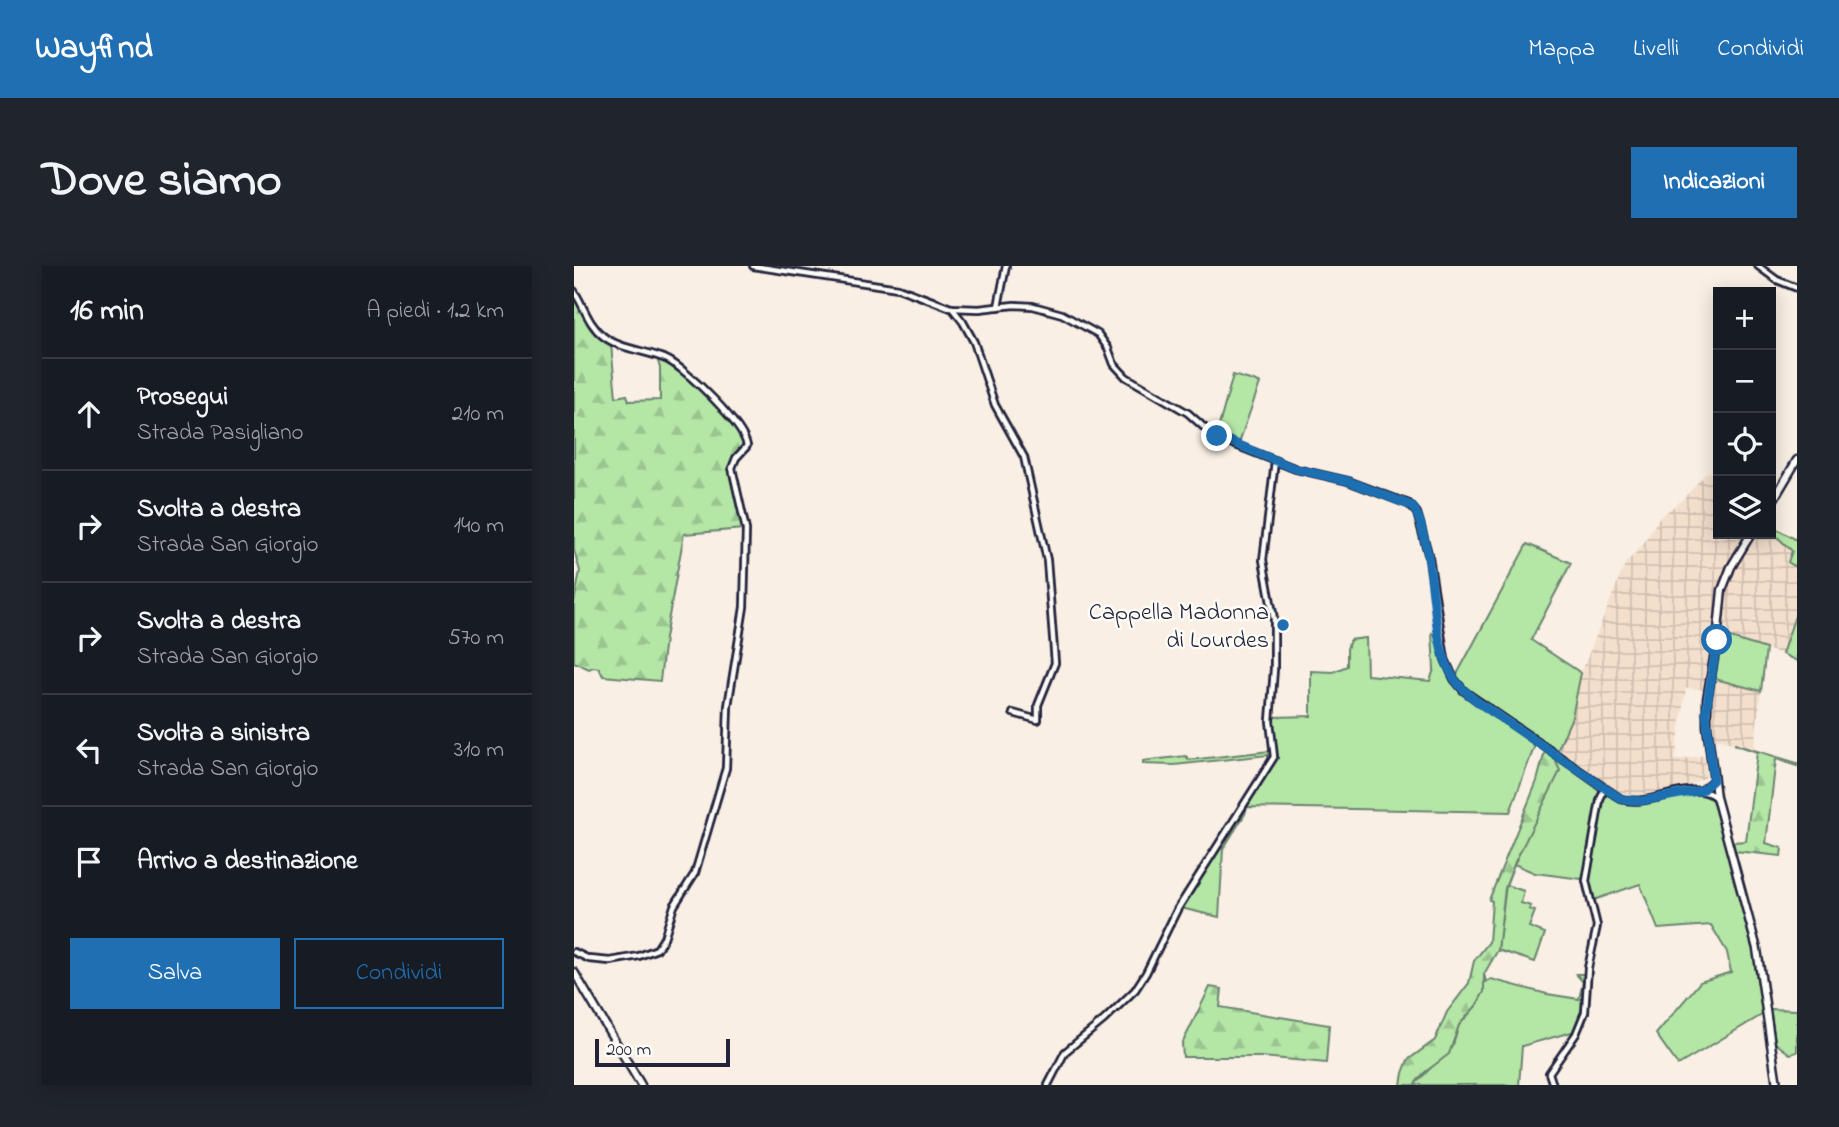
<!DOCTYPE html>
<html lang="it">
<head>
<meta charset="utf-8">
<style>
  body { margin:0; font-family:"Indie Flower",sans-serif; background:#20242c; color:#f1f3f6 }
  .controls { position:absolute; right:21px; top:21px; display:grid; overflow:hidden; border-radius:0px; box-shadow:0 4px 18px #0003 }
  .controls button { width:63px; height:63px; display:grid; place-items:center; padding:0; border:0; border-bottom:2px solid #363941; background:#171b24; color:#f1f3f6; font:35px sans-serif }
  .scale { position:absolute; left:21px; bottom:18px; width:135px; box-sizing:border-box; padding-left:7px; border:4px solid #22223b; border-top:0; font-size:19px; line-height:24px; white-space:nowrap; color:#22223b; -webkit-text-stroke:5px #fdfcf7; paint-order:stroke }
  .stop { position:absolute; width:21px; height:21px; margin:-16px; border:5px solid #1f6fb2; border-radius:50%; background:#fff }
  .stop.end { background:#1f6fb2; border-color:#fff; box-shadow:0 2px 7px #0008 }
  .list { margin:0; padding:0; list-style:none }
  h2 { display:flex; justify-content:space-between; align-items:center; height:91px; margin:0; padding:0 28px; font-size:30px }
  h2 small { font-size:23px; font-weight:400; color:#9ea1a6 }
  .list li { display:grid; grid-template-columns:46px 1fr auto; gap:21px; align-items:center; box-sizing:border-box; height:112px; padding:0 28px; border-top:2px solid #363941 }
  .list b { display:block; font-size:26px; white-space:nowrap }
  .list p { margin:0; font-size:23px; white-space:nowrap; color:#9ea1a6 }
  .list em { font-size:23px; font-style:normal; color:#9ea1a6 }
  .actions { display:flex; gap:14px; padding:21px 28px }
  .actions a { flex:1; padding:16px 0; border:2px solid #1f6fb2; border-radius:0px; text-align:center; font-size:24px; color:#1f6fb2 }
  .actions .main { background:#1f6fb2; color:#fff }
  .icon { flex:none; width:38px; height:38px; fill:none; stroke:currentColor; stroke-width:2; stroke-linecap:round; stroke-linejoin:round }
  .map { position:relative; flex:none; width:1223px; height:819px; overflow:hidden; border-radius:0px }
  header { display:flex; align-items:center; gap:42px; box-sizing:border-box; height:98px; padding:0 35px; background:#1f6fb2; color:#fff }
  header strong { font-size:33px }
  nav { display:flex; gap:38px; margin-inline-start:auto; font-size:24px }
  .intro { display:flex; align-items:center; justify-content:space-between; box-sizing:border-box; height:168px; padding:0 42px }
  h1 { margin:0; font-size:49px }
  .button { padding:18px 32px; border-radius:0px; background:#1f6fb2; color:#fff; font-size:24px; font-weight:700 }
  main { display:flex; gap:42px; padding:0 42px }
  aside { flex:1; background:#171b24; border-radius:0px; box-shadow:0 4px 18px #0003 }
  .map>svg:first-child { display:block }
</style>
</head>
<body>
<header>
<strong>Wayfind</strong>
<nav><a>Mappa</a><a>Livelli</a><a>Condividi</a></nav>
</header>
<div class="intro"><h1>Dove siamo</h1><a class="button">Indicazioni</a></div>
<main>
<aside>
<h2>16 min<small>A piedi · 1.2 km</small></h2>
<ul class="list">
<li><svg class="icon" aria-label="ahead" viewBox="0 0 24 24"><path d="M12 20V5M6 11l6-6 6 6"/></svg><div><b>Prosegui</b><p>Strada Pasigliano</p></div><em>210 m</em></li>
<li><svg class="icon" aria-label="right" viewBox="0 0 24 24"><path d="M7 20v-9h11M14 6l5 5-5 5"/></svg><div><b>Svolta a destra</b><p>Strada San Giorgio</p></div><em>140 m</em></li>
<li><svg class="icon" aria-label="right" viewBox="0 0 24 24"><path d="M7 20v-9h11M14 6l5 5-5 5"/></svg><div><b>Svolta a destra</b><p>Strada San Giorgio</p></div><em>570 m</em></li>
<li><svg class="icon" aria-label="left" viewBox="0 0 24 24"><path d="M17 20v-9H6M10 6l-5 5 5 5"/></svg><div><b>Svolta a sinistra</b><p>Strada San Giorgio</p></div><em>310 m</em></li>
<li><svg class="icon" aria-label="arrive" viewBox="0 0 24 24"><path d="M6 21V4h12l-3 4 3 4H6"/></svg><div><b>Arrivo a destinazione</b></div></li>
</ul>
<div class="actions"><a class="main">Salva</a><a>Condividi</a></div>
</aside>
<div class="map">
<svg width="1223" height="819" viewBox="0 0 1223 819">
  <defs>
    <pattern id="industrial-grid" width="8" height="8" patternUnits="userSpaceOnUse" patternTransform="scale(1.75)"><rect width="8" height="8" fill="#f4dfcd"/><path d="M0 4h8M4 0v8" fill="none" stroke="#d1bfb1"/></pattern>
    <pattern id="forest-firs" width="22" height="20" patternUnits="userSpaceOnUse" patternTransform="scale(1.75)"><rect width="22" height="20" fill="#b4e6a6"/><path d="M5 1l3.5 6h-7zM16 11l3.5 6h-7z" fill="#9ac590"/></pattern>
  </defs>
  <rect width="100%" height="100%" fill="#f9efe4"/>
  <filter id="ink" filterUnits="userSpaceOnUse"><feTurbulence type="fractalNoise" baseFrequency=".0143" numOctaves="2"/><feDisplacementMap in="SourceGraphic" scale="14" xChannelSelector="R" yChannelSelector="G"/><feConvolveMatrix kernelMatrix="1 2 1 2 8 2 1 2 1" color-interpolation-filters="sRGB"/></filter>
  <g filter="url(#ink)">
    <!-- industrial -->
    <g fill="url(#industrial-grid)">
      <polygon points="1144,204 1144,268 1174,268 1156,294 1143,324 1131,424 1112,422 1101,494 1132,489 1132,511 1108,522 1084,528 1048,530 982,488 998,451 1003,417 1051,298 1068,280 1085,252 1109,233 1132,207"/>
      <polygon points="1197,265 1218,285 1214,296 1223,302 1223,344 1208,388 1147,369 1151,325 1156,310 1181,268 1197,268"/>
      <polygon points="1141,413 1187,425 1180,482 1136,472 1135,432"/>
    </g>
    <!-- green -->
    <g fill="#b4e6a6" stroke="#6b8470" stroke-width="2">
      <polygon points="659,109 686,117 665,177 643,167"/>
      <polygon points="1197,260 1223,274 1223,302 1214,296 1218,285 1197,265"/>
      <polygon points="953,278 997,297 957,374 1007,407 998,451 982,488 890,424 881,412"/>
      <polygon points="1223,344 1223,395 1208,388"/>
      <polygon points="858,367 864,369 872,403 886,424 961,479 936,546 673,541 671,548 649,583 645,651 607,642 681,524 676,522 694,497 694,489 600,499 569,498 569,495 612,490 615,494 696,485 693,449 699,451 737,450 737,405 759,406 773,400 773,383 776,374 792,372 793,409 856,415 860,403"/>
      <polygon points="1147,369 1192,383 1187,425 1141,413"/>
      <path d="M980 491C1001 505 1024 527 1048 536 1079 547 1114 513 1142 534L1175 658 1191 747 1104 799 1082 768 1126 716 1157 706 1153 686 1137 659 1084 663 1066 618 1020 634 1017 633 1014 612 1008 613 961 607 940 598 985 505Z"/>
      <polygon points="932,619 950,625 947,637 957,640 955,643 961,645 955,661 971,667 961,696 924,684"/>
      <polygon points="910,708 912,716 917,713 973,728 1005,733 1009,716 1002,708 1013,708 1014,724 1005,764 948,780 945,819 840,819 879,779 885,759 902,740"/>
      <polygon points="1196,743 1223,744 1223,786 1216,788 1201,777"/>
    </g>
    <!-- forest -->
    <g fill="url(#forest-firs)" stroke="#6b8470" stroke-width="2">
      <path d="M0 28 16 61 37 78 42 131 53 129 55 135 86 134V102L83 92C110 106 164 151 171 180L157 196 156 211 169 263 110 268 91 372 86 415 29 410 25 402 19 401 15 403 0 396V337L6 305 0 284Z"/>
      <polygon points="1160,478 1223,497 1223,500 1202,493 1192,577 1208,582 1207,590 1161,585 1159,576 1172,575 1183,486"/>
      <polygon points="971,485 980,491 986,505 941,596 931,622 924,684 910,708 910,726 902,740 885,759 875,788 850,807 840,819 827,819 829,807 834,794 861,774 873,746 895,717 900,695 915,676 918,635 915,634 963,515"/>
      <polygon points="636,721 648,723 646,741 755,759 752,797 687,791 609,791 608,778"/>
    </g>
    <g fill="none" stroke-linecap="round" stroke-linejoin="round">
      <defs>
        <g id="street">
          <path d="M179 0 324 22 377 42 405 43 440 39 459 40 488 48 524 68 534 82 540 98 552 111 614 147 633 164 654 176 722 203 774 215 835 238 843 247 855 291 871 393 880 413 890 425 1047 533C1077 542 1117 512 1141 531"/>
          <polyline points="1184,0 1203,14 1223,22"/>
          <path d="M0 25C10 40 14 58 29 70 47 84 73 84 94 94 113 104 170 159 173 180L162 192 158 202 172 264 170 341 154 440 152 502 121 607 100 640 90 672 83 683 65 690 36 695 15 693 0 686"/>
          <polyline points="424,41 432,0"/>
          <polyline points="378,42 389,56 400,76 421,139 450,191 473,294 481,397 464,439 464,454 439,447"/>
          <polyline points="1128,524 1139,514"/>
          <polyline points="474,819 491,786 530,754 561,724 572,707 603,644 700,491 696,455 700,403 700,353 689,294 701,195"/>
          <polyline points="979,819 975,807 1002,768 1011,746 1014,702 1023,660 1012,615 1026,534 1030,523"/>
        </g>
        <g id="secondary">
          <polyline points="1197,238 1223,194"/>
          <polyline points="1177,268 1157,301 1148,324 1143,374 1133,433 1133,460 1142,531 1183,683 1203,819"/>
          <polyline points="0,706 67,819"/>
        </g>
      </defs>
      <!-- street casing -->
      <use href="#street" stroke="#22223b" stroke-width="10"/>
      <!-- secondary casing -->
      <use href="#secondary" stroke="#22223b" stroke-width="11"/>
      <!-- street -->
      <use href="#street" stroke="#fdfcf7" stroke-width="4.5"/>
      <!-- secondary -->
      <use href="#secondary" stroke="#fdfcf7" stroke-width="6"/>
    </g>
  </g>
  <g fill="none" stroke-linecap="round" stroke-linejoin="round" filter="url(#ink)">
    <!-- route -->
    <path stroke="#1f6fb2" stroke-width="9" d="M643 170 722 203 774 215 838 240C846 250 848 263 851 276 862 317 857 379 881 414 888 424 896 430 905 437L1047 533 1067 535 1128 524 1139 514 1132 446 1143 374"/>
  </g>
  <!-- markers -->
  <circle fill="#1f6fb2" stroke="#fdfcf7" stroke-width="2.5" cx="709" cy="359" r="7"/>
  <g text-anchor="middle" stroke-width="5" stroke-linejoin="round" paint-order="stroke">
    <!-- poi labels -->
    <g font-size="24" fill="#22223b" stroke="#fdfcf7" text-anchor="end">
      <text x="695" y="353">Cappella Madonna<tspan x="695" dy="28">di Lourdes</tspan></text>
    </g>
  </g>
</svg>
<div class="controls">
<button>+</button>
<button>−</button>
<button><svg class="icon" aria-label="locate" viewBox="0 0 24 24"><circle cx="12" cy="12" r="6"/><path d="M12 2v4M12 18v4M2 12h4M18 12h4"/></svg></button>
<button><svg class="icon" aria-label="layers" viewBox="0 0 24 24"><path d="M12 4l9 5-9 5-9-5zM3 14l9 5 9-5"/></svg></button>
</div>
<div class="scale">200 m</div>
<div class="stop" style="left:1143px;top:374px"></div>
<div class="stop end" style="left:643px;top:170px"></div>
</div>
</main>
</body>
</html>
